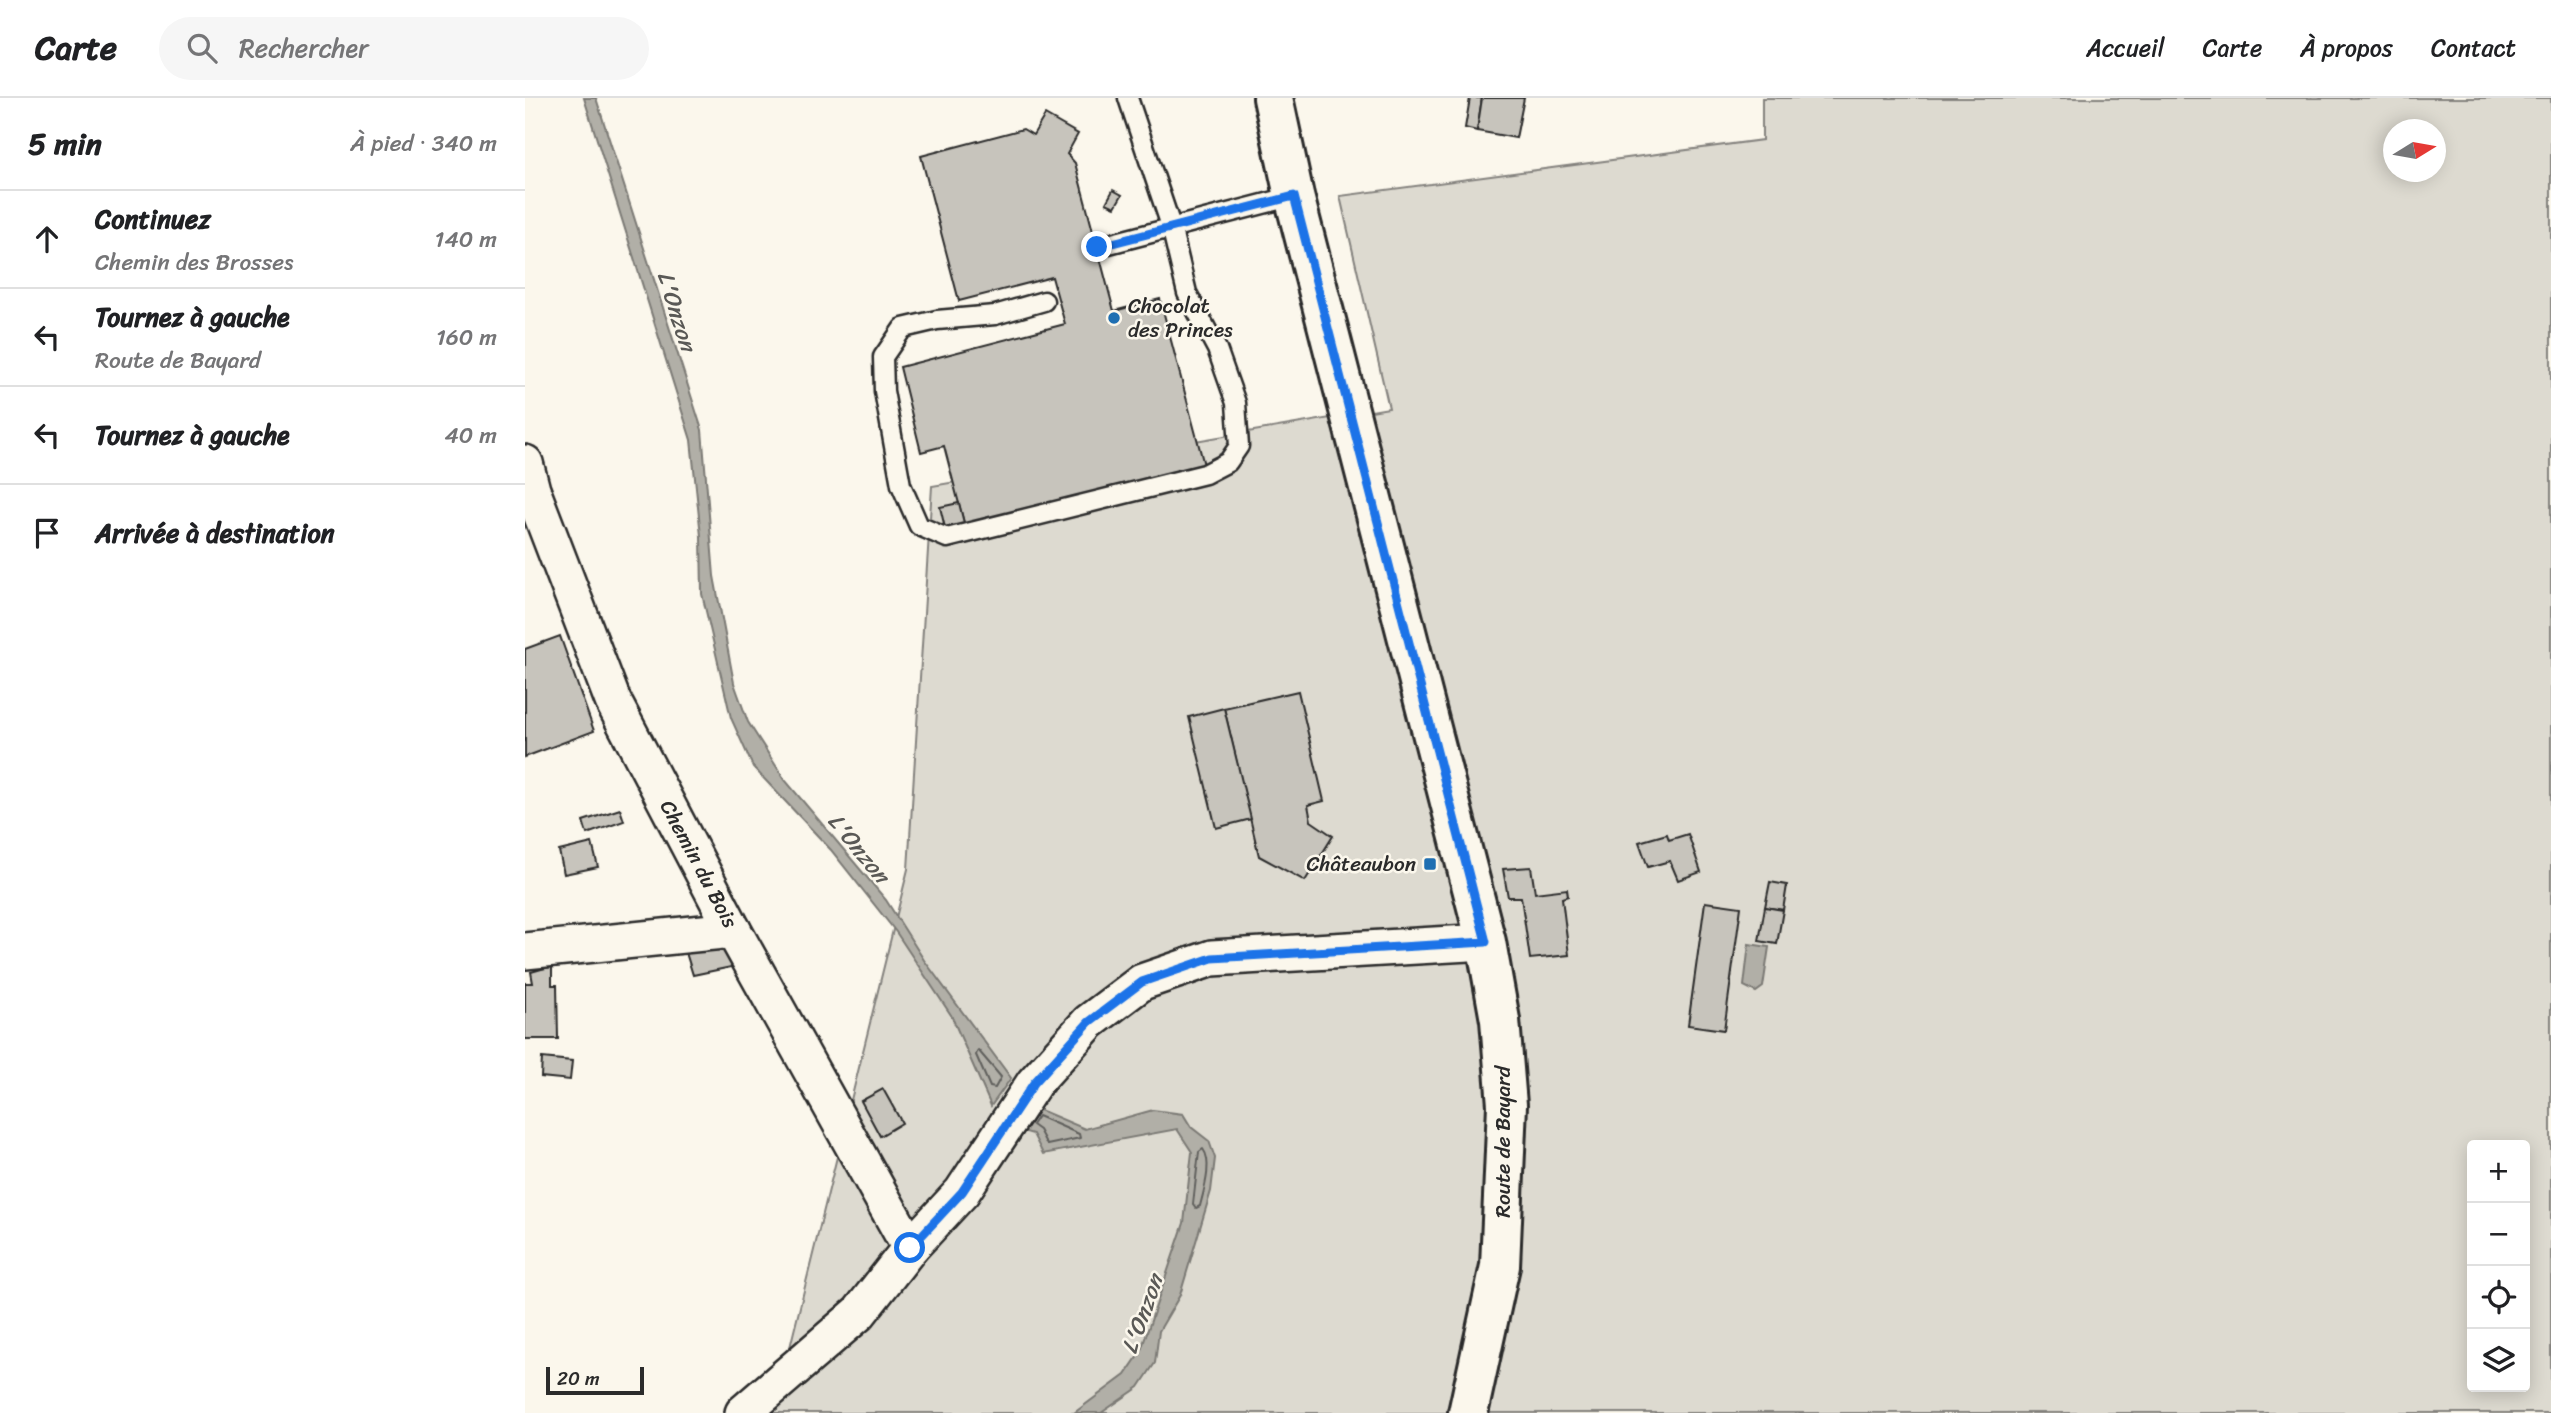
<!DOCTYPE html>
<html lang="fr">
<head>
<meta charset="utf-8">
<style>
  body { margin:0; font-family:Sriracha,sans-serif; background:#f6f6f6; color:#202124 }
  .controls { position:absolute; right:21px; bottom:21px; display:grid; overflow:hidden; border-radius:7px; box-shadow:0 4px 18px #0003 }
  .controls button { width:63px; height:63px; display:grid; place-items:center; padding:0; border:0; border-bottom:2px solid #e0e0e0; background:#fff; color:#202124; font:35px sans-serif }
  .compass { position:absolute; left:1858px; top:21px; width:63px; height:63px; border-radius:50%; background:#fff; box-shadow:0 4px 18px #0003; rotate:79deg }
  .scale { position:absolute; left:21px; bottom:18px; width:98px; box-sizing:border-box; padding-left:7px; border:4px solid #2b2b2b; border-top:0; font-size:19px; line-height:24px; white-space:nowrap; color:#2b2b2b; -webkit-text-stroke:5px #fbf7ec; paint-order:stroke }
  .stop { position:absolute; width:21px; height:21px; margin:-16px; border:5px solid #1a73e8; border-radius:50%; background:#fff }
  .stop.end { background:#1a73e8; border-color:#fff; box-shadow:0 2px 7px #0008 }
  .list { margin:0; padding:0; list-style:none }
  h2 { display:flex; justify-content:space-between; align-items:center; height:91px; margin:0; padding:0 28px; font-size:30px }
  h2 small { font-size:23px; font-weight:400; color:#757577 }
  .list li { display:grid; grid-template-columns:46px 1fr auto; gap:21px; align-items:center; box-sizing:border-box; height:98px; padding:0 28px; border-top:2px solid #e0e0e0 }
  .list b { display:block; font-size:26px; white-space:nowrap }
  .list p { margin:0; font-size:23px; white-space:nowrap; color:#757577 }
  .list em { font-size:23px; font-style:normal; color:#757577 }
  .icon { flex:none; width:38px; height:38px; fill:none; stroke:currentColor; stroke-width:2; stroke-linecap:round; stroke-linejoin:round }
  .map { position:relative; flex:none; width:2026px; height:1315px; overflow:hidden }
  header { display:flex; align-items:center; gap:42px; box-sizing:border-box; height:98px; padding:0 35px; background:#fff; border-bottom:2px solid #e0e0e0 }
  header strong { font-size:33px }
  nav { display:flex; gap:38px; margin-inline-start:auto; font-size:24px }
  .search { width:490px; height:63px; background:#f6f6f6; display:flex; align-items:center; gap:18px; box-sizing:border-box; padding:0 24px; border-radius:38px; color:#757577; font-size:26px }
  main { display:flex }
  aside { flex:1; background:#fff }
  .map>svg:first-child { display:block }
</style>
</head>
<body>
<header>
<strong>Carte</strong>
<div class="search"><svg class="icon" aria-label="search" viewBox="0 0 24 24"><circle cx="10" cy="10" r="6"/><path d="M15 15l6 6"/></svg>Rechercher</div>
<nav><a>Accueil</a><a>Carte</a><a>À propos</a><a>Contact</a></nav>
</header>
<main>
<aside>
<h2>5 min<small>À pied · 340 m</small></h2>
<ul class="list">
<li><svg class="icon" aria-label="ahead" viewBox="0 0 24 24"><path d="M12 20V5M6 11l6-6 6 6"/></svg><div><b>Continuez</b><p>Chemin des Brosses</p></div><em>140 m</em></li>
<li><svg class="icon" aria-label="left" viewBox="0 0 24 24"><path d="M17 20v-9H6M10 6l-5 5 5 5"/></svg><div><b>Tournez à gauche</b><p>Route de Bayard</p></div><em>160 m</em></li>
<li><svg class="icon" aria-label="left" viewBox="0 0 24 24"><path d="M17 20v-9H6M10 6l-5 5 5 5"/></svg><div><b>Tournez à gauche</b></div><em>40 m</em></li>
<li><svg class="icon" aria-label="arrive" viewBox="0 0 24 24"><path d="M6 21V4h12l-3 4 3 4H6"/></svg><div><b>Arrivée à destination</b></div></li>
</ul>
</aside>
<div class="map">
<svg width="2026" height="1315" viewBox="0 0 2026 1315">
  <rect width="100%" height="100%" fill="#fbf7ec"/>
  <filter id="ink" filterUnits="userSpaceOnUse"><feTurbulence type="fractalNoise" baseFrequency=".0143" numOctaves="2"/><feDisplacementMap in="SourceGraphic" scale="14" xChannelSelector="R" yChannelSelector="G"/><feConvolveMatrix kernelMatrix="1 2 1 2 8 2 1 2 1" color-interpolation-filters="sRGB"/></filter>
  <g filter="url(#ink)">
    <!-- green -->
    <path fill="#dddad0" stroke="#84827e" stroke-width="2" fill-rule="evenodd" d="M1237 0H2026V1315H235L252 1302 383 771 407 388 864 310 815 98 1237 42ZM1868 32H1910V74H1868ZM1947 1047H2000V1289H1947Z"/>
    <!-- water -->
    <g fill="#b1afa7" stroke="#7b7a75" stroke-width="2">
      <polygon points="59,0 71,0 177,332 189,478 209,585 223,624 260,682 361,802 399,862 486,980 466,1008 426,917 371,834 306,752 228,669 206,620 177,496 176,438 166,342"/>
      <polygon points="1224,846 1244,849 1238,889 1231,894 1219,888"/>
      <polygon points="508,1009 560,1031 628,1012 658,1016 666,1029 684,1043 690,1060 686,1093 655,1197 634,1233 630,1265 614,1289 576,1315 549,1315 600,1277 615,1255 659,1125 667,1054 652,1031 518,1056 508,1036 494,1032"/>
    </g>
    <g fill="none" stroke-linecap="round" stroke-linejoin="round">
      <!-- shore -->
      <g stroke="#61605d" stroke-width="2">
        <polygon points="453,952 476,979 470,990 465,989 451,957"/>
        <polygon points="513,1018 554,1036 555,1040 522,1047 514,1032 507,1027"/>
        <path d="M678 1051C688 1064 679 1092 675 1108L671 1110 668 1106 674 1054Z"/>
      </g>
    </g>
    <!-- building -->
    <g fill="#c7c4bc" stroke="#2b2b2b" stroke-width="2">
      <polygon points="945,0 957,0 952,33 940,30"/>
      <polygon points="957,0 999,0 991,40 952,33"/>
      <polygon points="520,17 553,36 542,56 550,65 589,213 635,201 679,367 440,429 419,348 396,354 375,269 540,226 527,179 434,203 396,58 498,31 508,37"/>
      <polygon points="588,92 597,97 590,109 581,105"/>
      <polygon points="434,405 440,429 421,434 415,409"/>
      <polygon points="35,538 69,633 0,659 0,551"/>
      <polygon points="773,593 799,703 783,707 786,723 808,738 780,783 734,758 699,610"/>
      <polygon points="699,610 726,721 691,730 664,619"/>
      <polygon points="95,711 99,723 62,736 58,723"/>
      <polygon points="1142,736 1144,742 1163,736 1176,774 1153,782 1145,763 1123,769 1114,744"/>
      <polygon points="67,745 73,769 39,776 34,753"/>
      <polygon points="1006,769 1010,795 1042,791 1043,798 1037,800 1044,857 1005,861 996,799 983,799 978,771"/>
      <polygon points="1245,784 1262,787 1258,812 1240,809"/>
      <polygon points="1180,804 1216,809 1199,932 1163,927"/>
      <polygon points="1240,809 1258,812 1252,846 1234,843"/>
      <polygon points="201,837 211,868 168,877 158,845"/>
      <polygon points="27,868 27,887 32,887 33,941 0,941 0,885 8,885 6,874"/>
      <polygon points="17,960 47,963 45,982 16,979"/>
      <polygon points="358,991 377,1025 355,1038 336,1003"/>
    </g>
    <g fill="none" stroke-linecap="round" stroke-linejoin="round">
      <defs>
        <g id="lane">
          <polyline points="572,149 769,98"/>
          <polyline points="519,203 470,217 412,222 378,230 358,259 359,293 376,387 394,428 422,440 680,376 703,364 714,348 711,305 692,251 662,195 646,128 603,0"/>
        </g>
        <g id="street">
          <polyline points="0,365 7,392 88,603 208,832 385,1150"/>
          <polyline points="0,853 208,832"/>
          <polyline points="218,1315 334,1215 385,1150 437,1094 509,985 564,924 617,884 687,860 961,844"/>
        </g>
        <polyline id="primary" points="748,0 769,98 961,844 975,922 982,1007 975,1168 943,1315"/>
      </defs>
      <!-- lane casing -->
      <use href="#lane" stroke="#2b2b2b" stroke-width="23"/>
      <!-- street casing -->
      <use href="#street" stroke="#2b2b2b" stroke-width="40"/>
      <!-- primary casing -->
      <use href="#primary" stroke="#2b2b2b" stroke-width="44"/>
      <!-- lane -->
      <use href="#lane" stroke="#fbf7ec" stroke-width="18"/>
      <!-- street -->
      <use href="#street" stroke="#fbf7ec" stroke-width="35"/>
      <!-- primary -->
      <use href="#primary" stroke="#fbf7ec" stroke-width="38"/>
    </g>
  </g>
  <g fill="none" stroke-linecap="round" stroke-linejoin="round" filter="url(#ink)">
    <!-- route -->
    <polyline stroke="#1a73e8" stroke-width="9" points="385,1150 437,1094 509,985 564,924 617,884 687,860 961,844 769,98 572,149"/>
  </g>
  <!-- markers -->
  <g fill="#1f6fb2" stroke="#fbf7ec" stroke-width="2.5">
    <circle cx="589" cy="220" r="7"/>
    <rect x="898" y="759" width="14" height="14" rx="3.5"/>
  </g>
  <g text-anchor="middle" stroke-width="5" stroke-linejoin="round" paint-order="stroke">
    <!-- poi labels -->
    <g font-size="21" fill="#2b2b2b" stroke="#fbf7ec" text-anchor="start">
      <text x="603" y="215">Chocolat<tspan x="603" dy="24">des Princes</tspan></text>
      <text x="891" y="773" text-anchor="end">Châteaubon</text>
    </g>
    <!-- street labels -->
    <g font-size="21" fill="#2b2b2b" stroke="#fbf7ec">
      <text transform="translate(174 766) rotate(62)" y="7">Chemin du Bois</text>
      <text transform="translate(978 1044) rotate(-90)" y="7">Route de Bayard</text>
    </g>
    <!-- water labels -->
    <g font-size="23" font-style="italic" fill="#5a5956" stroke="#fbf7ec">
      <text transform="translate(152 213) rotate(73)" y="8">L'Onzon</text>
      <text transform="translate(334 750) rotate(51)" y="8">L'Onzon</text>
      <text transform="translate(617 1216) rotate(-70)" y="8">L'Onzon</text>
    </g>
  </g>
</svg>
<div class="controls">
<button>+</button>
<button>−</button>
<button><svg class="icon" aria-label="locate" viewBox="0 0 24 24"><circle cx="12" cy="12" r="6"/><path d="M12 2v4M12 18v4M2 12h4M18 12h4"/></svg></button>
<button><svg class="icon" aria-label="layers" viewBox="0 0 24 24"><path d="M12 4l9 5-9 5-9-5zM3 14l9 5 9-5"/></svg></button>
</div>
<svg class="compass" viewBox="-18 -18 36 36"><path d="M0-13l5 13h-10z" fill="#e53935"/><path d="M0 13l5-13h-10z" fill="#757577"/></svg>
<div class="scale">20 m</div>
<div class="stop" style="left:385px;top:1150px"></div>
<div class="stop end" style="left:572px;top:149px"></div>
</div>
</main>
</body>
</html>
